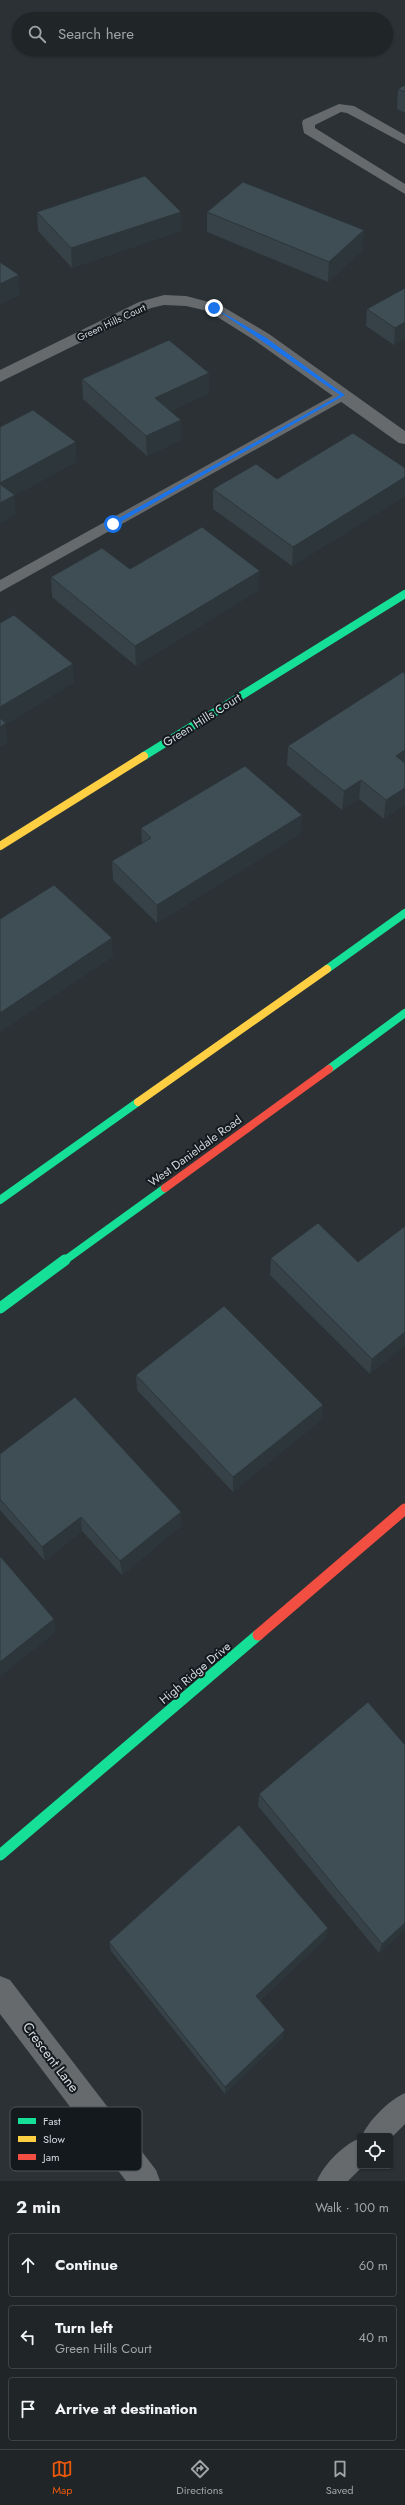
<!DOCTYPE html>
<html lang="en">
<head>
<meta charset="utf-8">
<style>
  body { margin:0; font-family:Jost,sans-serif; background:#282d30; color:#f1f3f6 }
  .controls { position:absolute; right:12px; bottom:12px; display:grid; overflow:hidden; border-radius:4px; box-shadow:0 1px 3px #0004 }
  .controls button { width:36px; height:36px; display:grid; place-items:center; padding:0; border:0; border-bottom:1px solid #3d4245; background:#202528; color:#f1f3f6; font:20px sans-serif }
  .stop { position:absolute; width:12px; height:12px; margin:-9px; border:3px solid #1a73e8; border-radius:50%; background:#fff }
  .stop.end { background:#1a73e8; border-color:#fff; box-shadow:0 1px 4px #0008 }
  .list { margin:0; padding:0; list-style:none }
  h2 { display:flex; justify-content:space-between; align-items:center; height:52px; margin:0; padding:0 16px; font-size:17px }
  h2 small { font-size:13px; font-weight:400; color:#a2a5a8 }
  .list li { display:grid; grid-template-columns:26px 1fr auto; gap:12px; align-items:center; box-sizing:border-box; height:64px; margin:0 8px 8px; padding:0 8px; border:1px solid #3d4245; border-radius:4px }
  .list b { display:block; font-size:15px; white-space:nowrap }
  .list p { margin:0; font-size:13px; white-space:nowrap; color:#a2a5a8 }
  .list em { font-size:13px; font-style:normal; color:#a2a5a8 }
  .icon { flex:none; width:22px; height:22px; fill:none; stroke:currentColor; stroke-width:2; stroke-linecap:round; stroke-linejoin:round }
  .map { position:relative; flex:none; width:405px; height:2181px; overflow:hidden }
  .search { position:absolute; background:#202528; box-shadow:0 1px 3px #0004; left:12px; right:12px; top:12px; height:44px; display:flex; align-items:center; gap:10px; box-sizing:border-box; padding:0 14px; border-radius:22px; color:#a2a5a8; font-size:15px }
  .sheet { height:268px; background:#202528 }
  nav { display:flex; justify-content:space-around; align-items:center; box-sizing:border-box; height:56px; border-top:1px solid #3d4245; background:#202528; font-size:11px; color:#a2a5a8 }
  nav a { display:grid; justify-items:center; gap:2px }
  nav .on { color:#ea580c }
  .map>svg:first-child { display:block }
</style>
</head>
<body>
<div class="map">
<svg width="405" height="2181" viewBox="0 0 405 2181">
  <rect width="100%" height="100%" fill="#2b3135"/>
  <g fill="none" stroke-linecap="round" stroke-linejoin="round">
    <!-- lane -->
    <g fill="#666a6d" fill-rule="evenodd">
      <polygon points="339,104 354,106 405,135 405,144 347,113 341,112 315,125 315,128 405,184 405,194 304,133 302,123 303,120"/>
      <polygon points="343,390 348,392 350,395 348,398 0,592 0,580"/>
      <path d="M405 2093V2124L390 2139V2136H362C369 2120 389 2100 405 2093Z"/>
      <path d="M360 2138V2166H363L348 2181H317C324 2164 343 2145 360 2138Z"/>
    </g>
    <!-- street -->
    <g fill="#666a6d" fill-rule="evenodd">
      <polygon points="164,295 186,296 220,305 269,334 405,431 405,444 399,443 257,342 208,311 186,306 164,305 151,308 0,382 0,370 139,302"/>
      <polygon points="0,1976 10,1980 156,2170 160,2181 126,2181 0,2014"/>
    </g>
    <!-- fast-far1 -->
    <g stroke="#16e098" stroke-width="8">
      <polyline points="144,756 405,594"/>
      <polyline points="327,969 405,913"/>
      <polyline points="329,1069 405,1013"/>
      <polyline points="0,1200 138,1102"/>
      <polyline points="64,1261 165,1188"/>
    </g>
    <!-- fast -->
    <g stroke="#16e098" stroke-width="11">
      <polyline points="0,1308 65,1260"/>
      <polyline points="0,1855 258,1635"/>
    </g>
    <!-- slow -->
    <g stroke="#ffcf43" stroke-width="8">
      <polyline points="0,846 144,756"/>
      <polyline points="138,1102 327,969"/>
    </g>
    <!-- jam-far1 -->
    <polyline stroke="#f24e42" stroke-width="8" points="165,1188 329,1069"/>
    <!-- jam -->
    <polyline stroke="#f24e42" stroke-width="11" points="258,1635 405,1509"/>
  </g>
  <!-- wall -->
  <g fill="#364248">
    <polygon points="405,85 405,113 397,109 398,89"/>
    <polygon points="37,212 181,212 181,231 72,268 38,231"/>
    <polygon points="207,212 363,250 328,282 207,232"/>
    <polygon points="405,288 405,338 394,345 366,326 367,309"/>
    <polygon points="82,379 209,393 171,411 181,440 147,456 83,399"/>
    <polygon points="405,468 405,496 292,566 213,509 213,489 277,479"/>
    <polygon points="130,569 259,590 136,666 52,597 51,577"/>
    <polygon points="403,672 384,819 359,799 342,810 287,765 288,746"/>
    <polygon points="302,815 300,834 157,923 113,880 112,861 142,843 141,828"/>
    <polygon points="405,1226 370,1374 270,1275 271,1258 358,1262"/>
    <polygon points="136,1375 323,1405 321,1420 233,1492 137,1390"/>
    <polygon points="0,1454 181,1526 122,1575 82,1531 45,1561 0,1510"/>
    <polygon points="259,1794 405,1930 379,1953 258,1806"/>
    <polygon points="326,1938 260,2000 283,2038 225,2094 111,1951 109,1942"/>
  </g>
  <!-- shaded-wall -->
  <g fill="#2c363b">
    <polygon points="181,212 181,231 72,268 71,248"/>
    <polygon points="364,230 363,250 328,282 329,262"/>
    <polygon points="19,275 20,295 0,305 0,284"/>
    <polygon points="405,322 405,338 394,345 395,328"/>
    <polygon points="209,373 209,393 156,418 155,398"/>
    <polygon points="181,420 181,440 147,456 146,436"/>
    <polygon points="76,442 77,462 15,496 16,515 0,524 0,483"/>
    <polygon points="405,477 405,496 292,566 293,547"/>
    <polygon points="260,571 259,590 136,666 135,646"/>
    <polygon points="73,664 74,683 6,725 8,743 0,747 0,707"/>
    <polygon points="405,750 405,768 396,756"/>
    <polygon points="361,780 359,799 342,810 344,791"/>
    <polygon points="405,788 405,805 384,819 386,800"/>
    <polygon points="302,815 300,834 157,923 157,905"/>
    <polygon points="112,938 113,957 0,1032 0,1013"/>
    <polygon points="405,1332 405,1346 370,1374 372,1359"/>
    <polygon points="323,1405 321,1420 233,1492 233,1477"/>
    <polygon points="181,1512 181,1526 122,1575 120,1561"/>
    <polygon points="81,1517 82,1531 45,1561 42,1547"/>
    <polygon points="54,1619 56,1632 0,1677 0,1662"/>
    <polygon points="405,1923 405,1930 379,1953 382,1944"/>
    <polygon points="328,1928 326,1938 255,2004 256,1996"/>
    <polygon points="285,2030 283,2038 225,2094 225,2087"/>
  </g>
  <!-- building -->
  <g fill="#3f4d54" stroke="#2c363b">
    <polygon points="405,85 405,92 398,89"/>
    <polygon points="145,176 181,212 71,248 37,212"/>
    <polygon points="243,182 364,230 329,262 207,212"/>
    <polygon points="0,262 19,275 0,284"/>
    <polygon points="405,288 405,322 395,328 367,309"/>
    <polygon points="169,340 209,373 155,398 181,420 146,436 82,379"/>
    <polygon points="33,410 76,442 0,483 0,427"/>
    <polygon points="353,433 405,468 405,477 293,547 213,489 256,464 277,479"/>
    <polygon points="0,484 15,495 0,503"/>
    <polygon points="202,527 260,571 135,646 51,577 102,548 130,569"/>
    <polygon points="14,615 73,664 0,707 0,623"/>
    <polygon points="403,672 405,674 405,750 396,756 405,763 405,788 386,800 361,780 344,791 288,746"/>
    <polygon points="0,718 6,723 0,727"/>
    <polygon points="245,766 302,815 157,905 112,861 151,838 141,828"/>
    <polygon points="54,885 112,938 0,1013 0,919"/>
    <polygon points="318,1223 358,1262 405,1226 405,1332 372,1359 271,1258"/>
    <polygon points="224,1306 323,1405 233,1477 136,1375"/>
    <polygon points="75,1397 181,1512 120,1561 81,1517 42,1547 0,1499 0,1454"/>
    <polygon points="0,1556 54,1619 0,1662"/>
    <polygon points="368,1702 405,1745 405,1923 382,1944 259,1794"/>
    <polygon points="239,1825 328,1928 256,1996 285,2030 225,2087 109,1942"/>
  </g>
  <!-- route -->
  <polygon fill="#1a73e8" points="213,307 265,337 345,395 115,525 112,525 112,522 340,395"/>
  <g text-anchor="middle" stroke-width="4" stroke-linejoin="round" paint-order="stroke">
    <!-- far-street labels -->
    <g font-size="10" fill="#d3dadf" stroke="#14191d">
      <text transform="translate(111 322) rotate(-25)" y="4">Green Hills Court</text>
    </g>
    <!-- street labels -->
    <g font-size="12" fill="#d3dadf" stroke="#14191d">
      <text transform="translate(202 720) rotate(-32)" y="4">Green Hills Court</text>
      <text transform="translate(195 1151) rotate(-36)" y="4">West Danieldale Road</text>
      <text transform="translate(195 1673) rotate(-40)" y="4">High Ridge Drive</text>
    </g>
    <!-- near-street labels -->
    <g font-size="14" fill="#d3dadf" stroke="#14191d">
      <text transform="translate(51 2057) rotate(53)" y="5">Crescent Lane</text>
    </g>
  </g>
  <!-- legend -->
  <rect x="10" y="2107" width="132" height="64" rx="6" fill="#14191d" stroke="#4d5357" stroke-width="1"/>
  <rect x="18" y="2118" width="18" height="6" fill="#16e098"/>
  <rect x="18" y="2136" width="18" height="6" fill="#ffcf43"/>
  <rect x="18" y="2154" width="18" height="6" fill="#f24e42"/>
  <g font-size="11" fill="#d3dadf">
    <text x="43" y="2125">Fast</text>
    <text x="43" y="2143">Slow</text>
    <text x="43" y="2161">Jam</text>
  </g>
</svg>
<div class="controls">
<button><svg class="icon" aria-label="locate" viewBox="0 0 24 24"><circle cx="12" cy="12" r="6"/><path d="M12 2v4M12 18v4M2 12h4M18 12h4"/></svg></button>
</div>
<div class="stop" style="left:113px;top:524px"></div>
<div class="stop end" style="left:214px;top:308px"></div>
<div class="search"><svg class="icon" aria-label="search" viewBox="0 0 24 24"><circle cx="10" cy="10" r="6"/><path d="M15 15l6 6"/></svg>Search here</div>
</div>
<section class="sheet">
<h2>2 min<small>Walk · 100 m</small></h2>
<ul class="list">
<li><svg class="icon" aria-label="ahead" viewBox="0 0 24 24"><path d="M12 20V5M6 11l6-6 6 6"/></svg><div><b>Continue</b></div><em>60 m</em></li>
<li><svg class="icon" aria-label="left" viewBox="0 0 24 24"><path d="M17 20v-9H6M10 6l-5 5 5 5"/></svg><div><b>Turn left</b><p>Green Hills Court</p></div><em>40 m</em></li>
<li><svg class="icon" aria-label="arrive" viewBox="0 0 24 24"><path d="M6 21V4h12l-3 4 3 4H6"/></svg><div><b>Arrive at destination</b></div></li>
</ul>
</section>
<nav>
<a class="on"><svg class="icon" aria-label="map" viewBox="0 0 24 24"><path d="M3 6l6-2 6 2 6-2v14l-6 2-6-2-6 2zM9 4v14M15 6v14"/></svg>Map</a>
<a><svg class="icon" aria-label="directions" viewBox="0 0 24 24"><path d="M12 3l9 9-9 9-9-9zM9 14v-3h6M13 9l2 2-2 2"/></svg>Directions</a>
<a><svg class="icon" aria-label="saved" viewBox="0 0 24 24"><path d="M7 4h10v16l-5-4-5 4z"/></svg>Saved</a>
</nav>
</body>
</html>
